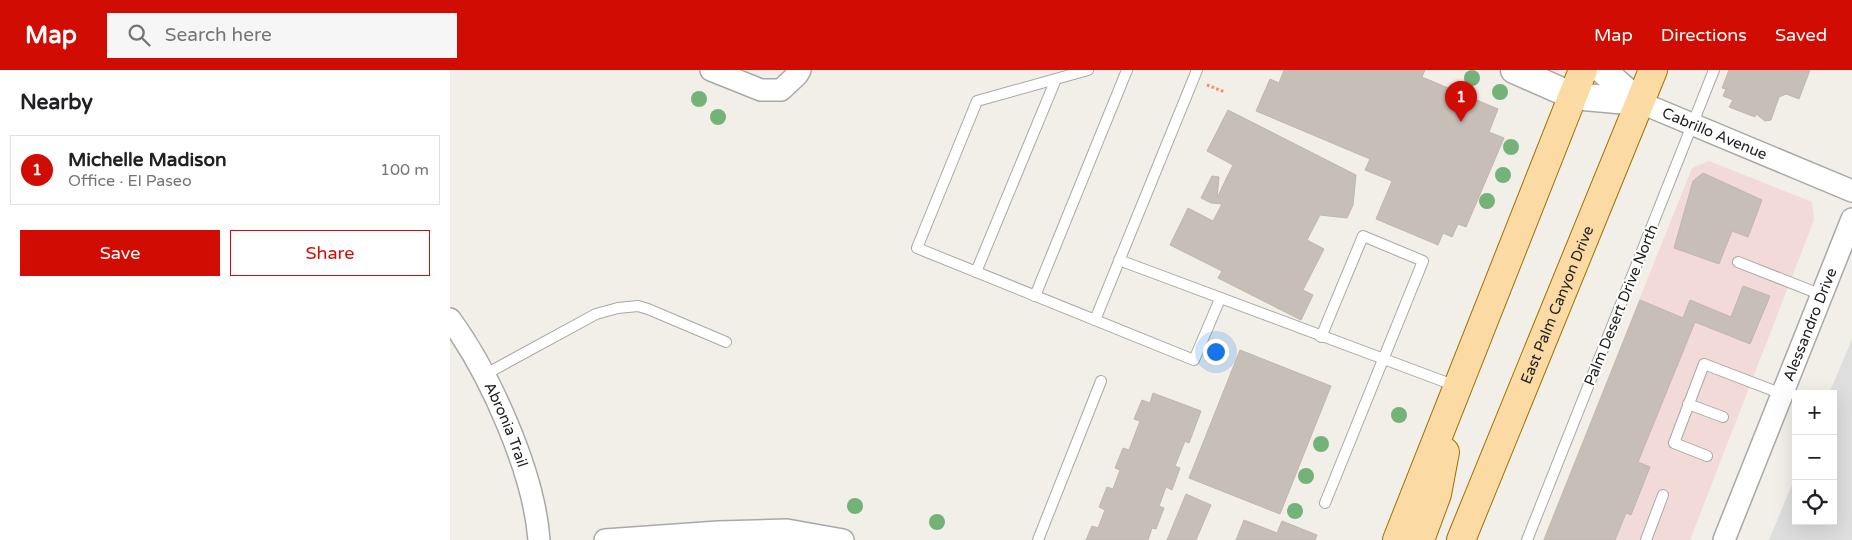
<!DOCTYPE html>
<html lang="en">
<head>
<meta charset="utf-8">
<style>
  body { margin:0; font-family:"Varela Round",sans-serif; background:#f6f6f6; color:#202124 }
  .controls { position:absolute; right:15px; bottom:15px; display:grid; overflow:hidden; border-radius:0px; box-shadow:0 5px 20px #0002 }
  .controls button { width:45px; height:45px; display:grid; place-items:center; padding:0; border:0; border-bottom:1px solid #e0e0e0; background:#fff; color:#202124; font:25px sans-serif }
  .you { position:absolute; left:765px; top:281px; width:18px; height:18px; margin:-12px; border:4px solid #fff; border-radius:50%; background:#1a73e8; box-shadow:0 0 0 8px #1a73e833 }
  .badge { display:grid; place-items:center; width:32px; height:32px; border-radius:50%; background:#d10c02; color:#fff; font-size:16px; font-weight:700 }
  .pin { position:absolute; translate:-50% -41px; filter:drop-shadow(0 1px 2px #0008) }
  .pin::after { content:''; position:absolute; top:26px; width:18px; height:15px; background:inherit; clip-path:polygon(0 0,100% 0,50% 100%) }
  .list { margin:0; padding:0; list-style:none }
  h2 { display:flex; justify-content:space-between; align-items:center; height:65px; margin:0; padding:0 20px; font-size:21px }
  h2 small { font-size:16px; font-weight:400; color:#757577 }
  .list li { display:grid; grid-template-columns:32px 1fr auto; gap:15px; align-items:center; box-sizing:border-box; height:70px; margin:0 10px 10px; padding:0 10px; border:1px solid #e0e0e0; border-radius:0px }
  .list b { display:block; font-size:19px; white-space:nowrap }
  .list p { margin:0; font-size:16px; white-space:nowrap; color:#757577 }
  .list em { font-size:16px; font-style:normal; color:#757577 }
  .actions { display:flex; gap:10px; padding:15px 20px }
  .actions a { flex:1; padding:11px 0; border:1px solid #d10c02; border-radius:0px; text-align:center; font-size:18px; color:#d10c02 }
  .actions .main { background:#d10c02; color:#fff }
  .icon { flex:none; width:28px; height:28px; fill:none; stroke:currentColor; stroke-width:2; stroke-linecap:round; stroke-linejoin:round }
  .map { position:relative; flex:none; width:1402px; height:470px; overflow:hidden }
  header { display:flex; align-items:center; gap:30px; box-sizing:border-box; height:70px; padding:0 25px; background:#d10c02; color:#fff }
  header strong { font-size:24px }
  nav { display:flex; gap:28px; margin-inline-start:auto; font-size:18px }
  .search { width:350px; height:45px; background:#f6f6f6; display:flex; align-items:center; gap:12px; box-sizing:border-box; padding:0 18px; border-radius:0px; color:#757577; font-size:19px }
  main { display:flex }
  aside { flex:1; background:#fff }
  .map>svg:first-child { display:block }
</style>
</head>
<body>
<header>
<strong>Map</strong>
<div class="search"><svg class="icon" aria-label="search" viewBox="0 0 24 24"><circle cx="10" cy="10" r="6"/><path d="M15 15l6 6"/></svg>Search here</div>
<nav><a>Map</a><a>Directions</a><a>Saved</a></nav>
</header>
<main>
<aside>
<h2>Nearby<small></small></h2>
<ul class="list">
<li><span class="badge">1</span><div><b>Michelle Madison</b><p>Office · El Paseo</p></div><em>100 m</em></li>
</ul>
<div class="actions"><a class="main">Save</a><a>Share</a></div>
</aside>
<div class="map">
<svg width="1402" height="470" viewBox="0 0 1402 470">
  <rect width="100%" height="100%" fill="#f1efe8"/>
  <!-- residential -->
  <polygon fill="#dfdede" points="1402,269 1402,470 1319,470 1346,405 1346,451 1383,451 1383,324 1379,324"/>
  <!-- commercial -->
  <polygon fill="#f1dad8" points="1259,91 1362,132 1364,150 1240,470 1093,470 1242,98"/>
  <!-- building -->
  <g fill="#c6beb7" stroke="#c3b6aa">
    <polygon points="834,0 975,0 972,7 1048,39 1039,62 1054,68 1016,157 1008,154 1002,167 993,163 988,175 926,149 942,111 915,100 920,89 806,41 820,9 829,13"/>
    <polygon points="1279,0 1360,0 1349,29 1336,24 1329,27 1321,50 1315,51 1306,44 1305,47 1279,37 1283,30 1273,26 1276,19 1272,18"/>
    <polygon points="778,40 906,105 903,135 897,148 870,145 857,170 874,179 853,220 863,225 851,250 768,208 772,201 720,175 738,138 763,151 772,134 761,133 751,128 762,106 769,107 767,128 777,107 780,108 777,107 783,95 757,81"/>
    <polygon points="1253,103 1312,130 1298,167 1282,161 1269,194 1224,178 1243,111"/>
    <polygon points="1293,216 1320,226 1300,274 1245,252 1188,392 1200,397 1181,445 1176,443 1165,470 1094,470 1190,230 1233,248 1240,230 1281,247"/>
    <polygon points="790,280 881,316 830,444 739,408"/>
    <polygon points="703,323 751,341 739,373 735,371 725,396 730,398 722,420 716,417 709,436 714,438 706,459 702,458 698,470 636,470 642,456 648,458 655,440 649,437 657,417 663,419 670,400 665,398 673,378 679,380 690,351 684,349 692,330 700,333"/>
    <polygon points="736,424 761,435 746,470 717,470"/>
    <polygon points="794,450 827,463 832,451 867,465 865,470 786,470"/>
  </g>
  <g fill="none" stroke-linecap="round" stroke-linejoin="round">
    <defs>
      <g id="service">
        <polyline points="638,0 527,31 467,178 744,290 770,229"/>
        <polyline points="669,190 1006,316"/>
        <polyline points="1288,192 1372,225"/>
        <polyline points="526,202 606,9"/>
        <polyline points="585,226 677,0"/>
        <polyline points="645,250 747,0"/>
        <polyline points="871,267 913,166 973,191 875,433"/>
        <polyline points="34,305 146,244 168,238 188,236 198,239 276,272"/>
        <polyline points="1238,334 1273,347"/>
        <polyline points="1257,386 1224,373 1254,294 1332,324"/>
        <polyline points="588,470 651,311"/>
        <polyline points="1077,470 1264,0"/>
        <polyline points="1196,470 1213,425"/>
      </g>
      <g id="minor">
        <polyline points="261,0 311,20 331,20 347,5 350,0"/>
        <path id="s1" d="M1189 32 1402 121"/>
        <path id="s2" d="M0 249C40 304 84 402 89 470"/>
        <polyline points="155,470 268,462 337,460 393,470"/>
        <path id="s3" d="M1274 470 1402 149"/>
      </g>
      <g id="tertiary">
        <polyline points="1064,0 1123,26 1189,32"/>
        <polyline points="1152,0 1189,32"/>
      </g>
      <g id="primary">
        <polyline points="947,470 1133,0"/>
        <polyline points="970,470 987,424 995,382"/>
        <path id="s4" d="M1011 470 1203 0"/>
      </g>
    </defs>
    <!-- service casing -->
    <use href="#service" stroke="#a8a8a8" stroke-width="12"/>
    <!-- minor casing -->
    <use href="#minor" stroke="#a8a8a8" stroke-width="24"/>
    <!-- tertiary casing -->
    <use href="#tertiary" stroke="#a8a8a8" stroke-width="29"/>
    <!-- primary casing -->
    <use href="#primary" stroke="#9d7201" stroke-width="30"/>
    <!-- path -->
    <polyline stroke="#f98671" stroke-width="3" stroke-dasharray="2.5 2.5" stroke-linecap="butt" points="757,15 775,22"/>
    <!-- service -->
    <use href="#service" stroke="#fff" stroke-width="10"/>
    <!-- minor -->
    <use href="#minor" stroke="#fff" stroke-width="21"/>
    <!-- tertiary -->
    <use href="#tertiary" stroke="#fff" stroke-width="26"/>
    <!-- primary -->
    <use href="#primary" stroke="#fbdaa3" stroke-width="28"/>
  </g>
  <!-- trees -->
  <g fill="#74b378">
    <circle cx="1022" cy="8" r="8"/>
    <circle cx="1050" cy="22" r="8"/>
    <circle cx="249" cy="29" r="8"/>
    <circle cx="268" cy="47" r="8"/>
    <circle cx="1061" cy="77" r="8"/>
    <circle cx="1053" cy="105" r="8"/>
    <circle cx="1037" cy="131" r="8"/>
    <circle cx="949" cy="345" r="8"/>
    <circle cx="871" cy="374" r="8"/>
    <circle cx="856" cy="406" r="8"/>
    <circle cx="405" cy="436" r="8"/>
    <circle cx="845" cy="441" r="8"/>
    <circle cx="487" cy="452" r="8"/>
  </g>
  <g text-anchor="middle" stroke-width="4" stroke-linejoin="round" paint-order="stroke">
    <!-- street labels -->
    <g font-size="15" fill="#212121" stroke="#fff">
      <text dy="5" stroke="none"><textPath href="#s1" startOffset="82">Cabrillo Avenue</textPath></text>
      <text dy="5" stroke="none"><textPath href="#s4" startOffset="254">East Palm Canyon Drive</textPath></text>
      <text transform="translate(1171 235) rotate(-68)" y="5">Palm Desert Drive North</text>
      <text dy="5" stroke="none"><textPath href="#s3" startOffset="232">Alessandro Drive</textPath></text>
      <text dy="5" stroke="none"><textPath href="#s2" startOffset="120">Abronia Trail</textPath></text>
    </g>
  </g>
</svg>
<div class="controls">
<button>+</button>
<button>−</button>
<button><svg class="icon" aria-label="locate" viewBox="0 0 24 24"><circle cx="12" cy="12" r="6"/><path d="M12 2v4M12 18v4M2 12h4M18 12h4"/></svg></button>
</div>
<div class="you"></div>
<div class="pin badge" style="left:1011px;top:52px">1</div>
</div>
</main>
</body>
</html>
